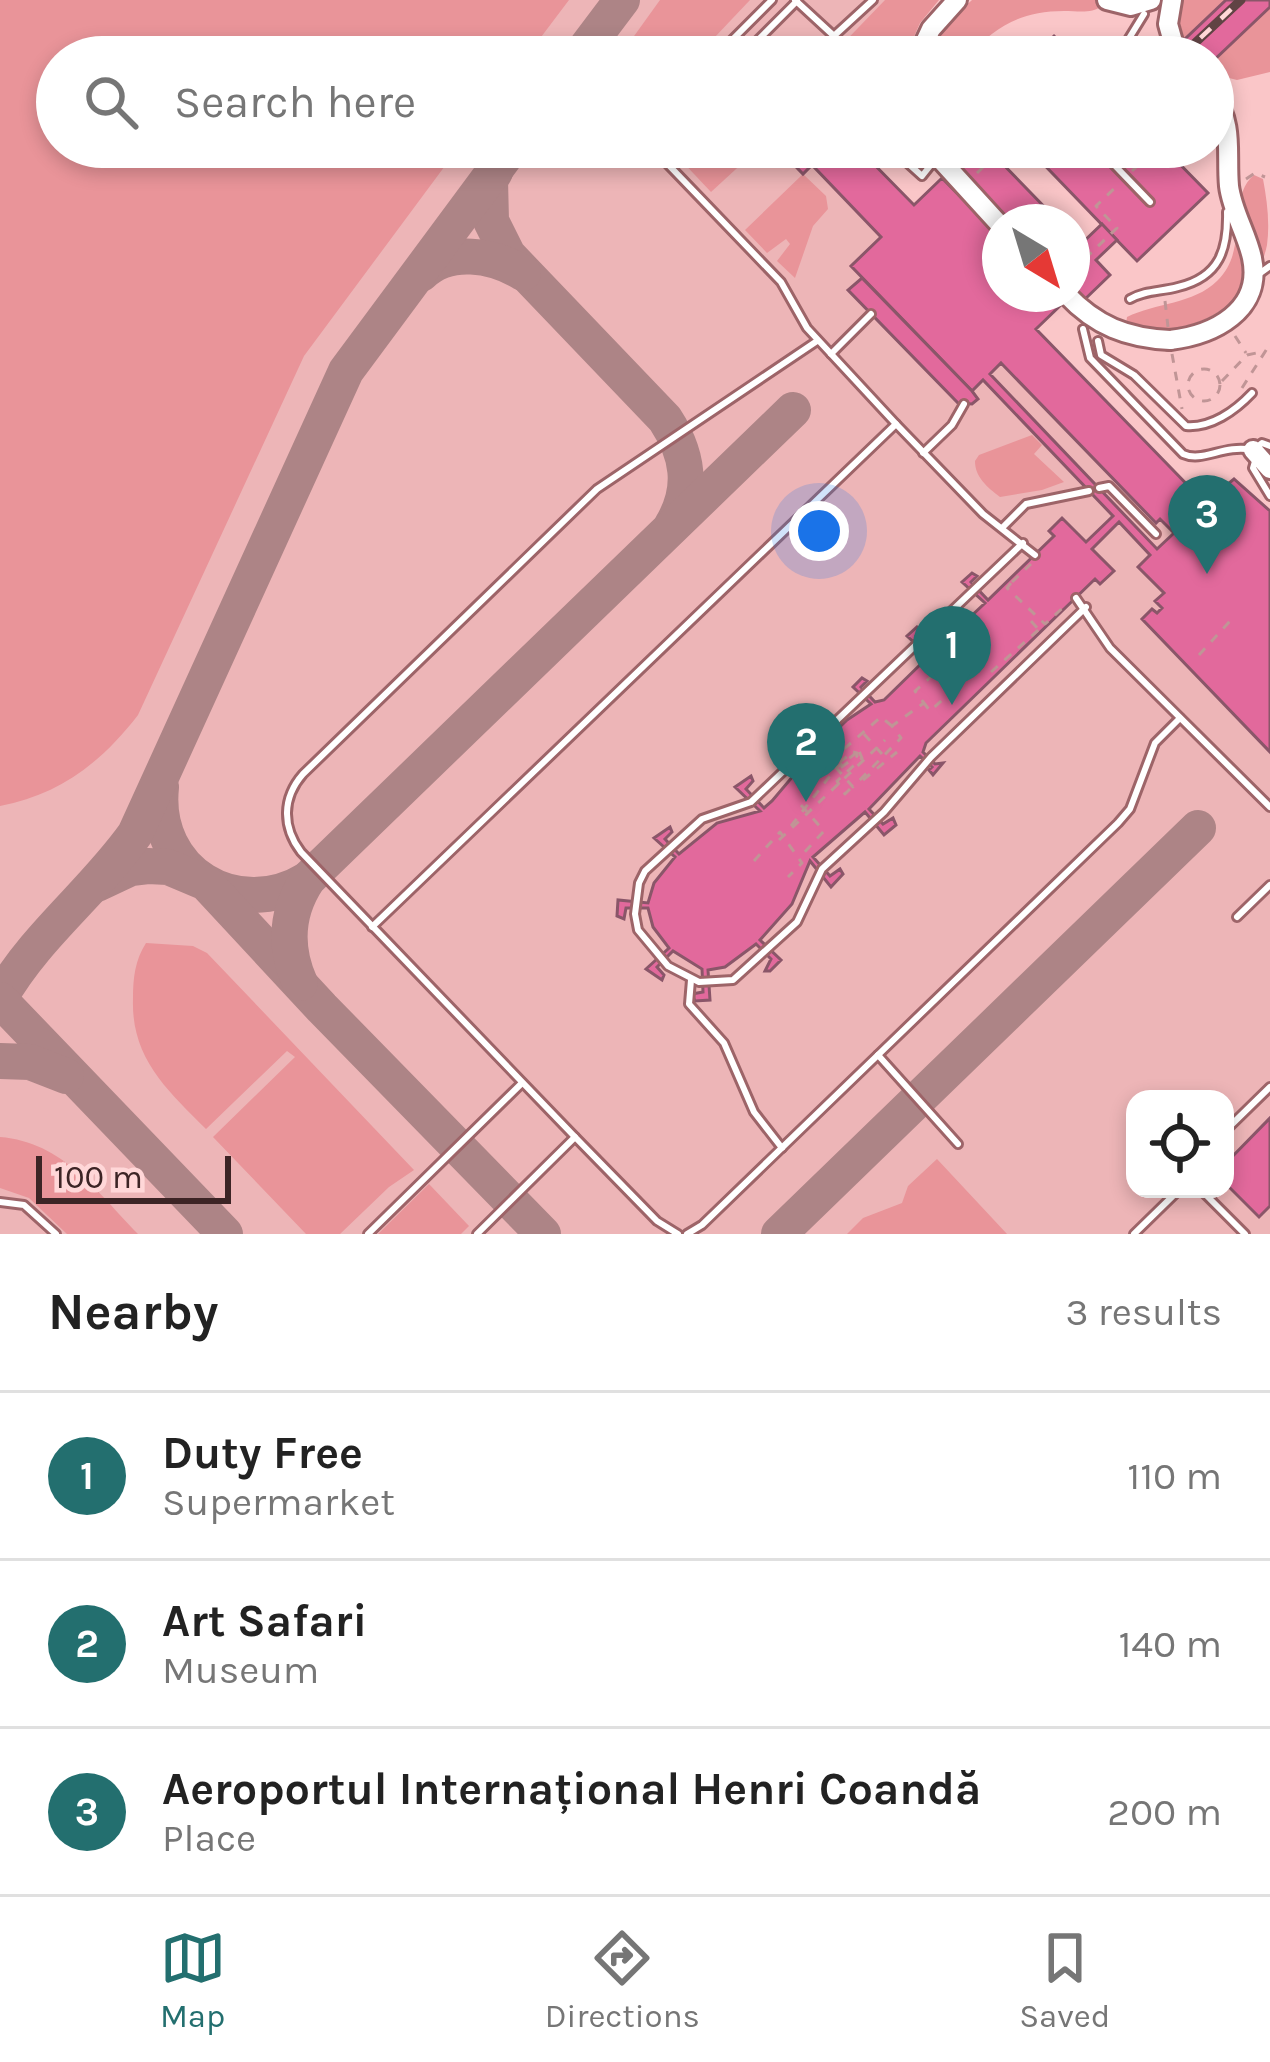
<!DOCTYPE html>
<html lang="en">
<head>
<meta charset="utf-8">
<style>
  body { margin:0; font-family:Karla,sans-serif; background:#f6f6f6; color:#222 }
  .controls { position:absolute; right:36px; bottom:36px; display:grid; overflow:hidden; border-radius:24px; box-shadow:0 6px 18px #0003 }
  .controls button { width:108px; height:108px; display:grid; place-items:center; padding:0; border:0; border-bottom:3px solid #e0e0e0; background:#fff; color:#222; font:60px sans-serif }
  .compass { position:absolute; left:982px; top:204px; width:108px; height:108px; border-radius:50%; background:#fff; box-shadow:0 6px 18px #0003; rotate:142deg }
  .scale { position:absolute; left:36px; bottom:30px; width:195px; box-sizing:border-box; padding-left:12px; border:6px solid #3c2425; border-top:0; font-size:33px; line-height:42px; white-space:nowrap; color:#3c2425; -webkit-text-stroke:9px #ffd7d8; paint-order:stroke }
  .you { position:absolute; left:819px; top:531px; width:42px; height:42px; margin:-30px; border:9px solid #fff; border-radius:50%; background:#1a73e8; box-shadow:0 0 0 18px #1a73e833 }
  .badge { display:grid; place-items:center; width:78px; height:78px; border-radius:50%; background:#236f6f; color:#fff; font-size:39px; font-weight:700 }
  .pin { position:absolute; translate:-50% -99px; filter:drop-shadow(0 3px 6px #0008) }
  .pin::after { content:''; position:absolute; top:63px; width:42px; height:36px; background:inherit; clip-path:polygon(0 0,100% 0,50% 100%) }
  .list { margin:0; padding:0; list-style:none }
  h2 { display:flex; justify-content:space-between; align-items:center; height:156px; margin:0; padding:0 48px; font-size:51px }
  h2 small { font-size:39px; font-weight:400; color:#767676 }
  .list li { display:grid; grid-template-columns:78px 1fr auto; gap:36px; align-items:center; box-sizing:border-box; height:168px; padding:0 48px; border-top:3px solid #e0e0e0 }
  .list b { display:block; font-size:45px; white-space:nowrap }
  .list p { margin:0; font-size:39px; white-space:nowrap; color:#767676 }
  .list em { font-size:39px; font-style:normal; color:#767676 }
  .icon { flex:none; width:66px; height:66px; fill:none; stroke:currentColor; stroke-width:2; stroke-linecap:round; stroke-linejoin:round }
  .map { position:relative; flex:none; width:1270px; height:1234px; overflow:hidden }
  .search { position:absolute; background:#fff; box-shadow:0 6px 18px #0003; left:36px; right:36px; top:36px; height:132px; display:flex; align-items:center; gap:30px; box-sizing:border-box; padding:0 42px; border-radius:66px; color:#767676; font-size:45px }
  .sheet { height:660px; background:#fff }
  nav { display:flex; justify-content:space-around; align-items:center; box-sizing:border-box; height:168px; border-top:3px solid #e0e0e0; background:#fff; font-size:33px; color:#767676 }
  nav a { display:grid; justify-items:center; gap:6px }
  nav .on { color:#236f6f }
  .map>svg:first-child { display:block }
</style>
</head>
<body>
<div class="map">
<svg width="1270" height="1234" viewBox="0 0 1270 1234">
  <rect width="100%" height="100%" fill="#fac6c8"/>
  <!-- built -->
  <path fill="#edb5b7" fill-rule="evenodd" d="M0 0H918L876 57H57V147H857L914 205 942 178 1000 237V294H1055L1063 303 1036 330 1204 502 1234 479 1270 511V1234H0ZM1135 1099H1225V1189H1135Z"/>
  <!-- green -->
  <g fill="#e99499">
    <path d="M0 0H569L526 57H57V147H459L304 356 138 715C102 762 59 795 0 806Z"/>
    <polygon points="660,0 750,0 696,57 619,57"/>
    <polygon points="885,0 939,0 920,23 905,57 830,57"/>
    <path d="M972 0H1098L1102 6C1091 14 1079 11 1064 11 1021 11 996 26 967 57H930L947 23Z"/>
    <polygon points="1182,0 1270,0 1270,72 1237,80 1213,74 1213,57 1186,48 1179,23"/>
    <polygon points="682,147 760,147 711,192 678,157"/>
    <polygon points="803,174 826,196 828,209 813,226 795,278 777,261 790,244 786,239 767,253 745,230"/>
    <path d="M1254 175 1263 179C1267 200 1270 223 1267 245 1255 306 1184 344 1126 324L1127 317C1155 303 1194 304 1217 281 1250 250 1226 198 1254 175Z"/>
    <path d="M1032 435 1042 445 1034 454 1064 482 1042 490 1000 497C987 487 975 477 975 461L979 455Z"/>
    <path d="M146 943 193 946 207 953 414 1170 389 1187 340 1234H306L213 1137 295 1057 287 1051 206 1129C167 1090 131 1058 133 999 133 978 135 960 146 943Z"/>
    <path d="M0 1137C63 1142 97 1192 138 1234H67L29 1198 0 1188Z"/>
    <polygon points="937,1159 1007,1234 847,1234 863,1218 902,1203 908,1186"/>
    <polygon points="429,1184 469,1226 461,1234 378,1234"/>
  </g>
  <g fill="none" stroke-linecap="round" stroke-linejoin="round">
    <!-- taxiway -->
    <g stroke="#ad8486" stroke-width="36">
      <polyline points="579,57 622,0"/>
      <path d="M495 172 490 180 491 221 508 255 665 419C688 454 694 488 672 525"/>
      <path d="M421 274C449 247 493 255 523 273"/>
      <path d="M161 787C152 871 236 923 308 879"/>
      <polyline points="97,884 131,868 148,866 168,867 206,883 322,1008 543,1234"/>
      <path d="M300 983C284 947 286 912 308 879L793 410"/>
      <path d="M0 998C36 935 93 893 135 834L346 371 512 147"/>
      <polyline points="0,1000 225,1234"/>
      <polyline points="0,1061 30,1062 66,1076"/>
      <polyline points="779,1234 1198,828"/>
    </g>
  </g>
  <!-- building -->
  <g fill="#e2699c" stroke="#8a5669" stroke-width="3" fill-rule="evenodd">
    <polygon points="1226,0 1270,0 1270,7 1213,61 1213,57 1166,57"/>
    <polygon points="1054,36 1075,57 1032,57"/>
    <path d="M777 147H857L914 205 942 178 1000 237V294H1055L1063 303 1036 329 1205 503 1234 479 1270 511V752L1142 619 1152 609 1157 613 1162 608 1155 601 1164 593 1138 567 1150 555 1119 522 1092 549 1114 571 1100 584 1095 579 926 743 923 752 935 764 943 763 933 775 929 770 932 767 920 756 869 809 883 824 893 818 896 825 884 835 865 812 813 857 830 876 840 869 843 874 831 887 810 861 792 904 760 940 781 960 770 971H765L771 959 756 944 725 967 708 970 710 1000 695 1001 692 994 703 992 702 969 673 951 657 967 664 975 662 980 646 969 669 948 653 927 648 908H626L624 919 617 916 618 900 648 903 654 883 675 857 654 838 670 827 672 832 665 839 679 854 717 823 760 811 735 787 751 776 753 781 746 789 764 808 772 801 810 756 789 736 804 725 806 732 800 737 814 752 847 720 871 704 853 687 862 678 867 681 861 687 875 702 884 700 929 656 907 636 917 627 921 630 916 636 932 653 985 603 962 582 972 573 977 576 971 582 988 600 1054 536 1049 531 1062 518 1086 542 1113 516 983 380 972 391 851 266 881 237 812 165 803 174ZM1001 363 1156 523 1160 519 1174 533 1157 549 990 374Z"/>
    <polygon points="958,147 1010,147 998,159 1059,222 1005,222 945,160"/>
    <polygon points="1027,147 1163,147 1208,193 1137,261"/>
    <polygon points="1102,224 1117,240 1096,260 1110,275 1082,302 1072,292 1072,235 1081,244"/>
    <polygon points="862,278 972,391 978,399 972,404 958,403 848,290"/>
    <polygon points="1270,1118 1270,1206 1259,1217 1225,1183 1225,1164"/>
  </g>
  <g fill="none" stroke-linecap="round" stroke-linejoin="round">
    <defs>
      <g id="lane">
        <polyline points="795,0 834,36"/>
        <polyline points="715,57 772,0"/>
        <polyline points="741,57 797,1"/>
        <polyline points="811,57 873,0"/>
        <polyline points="1142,57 1128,40 1144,14"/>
        <polyline points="1213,133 1218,138"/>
        <polyline points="666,147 658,154 781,282 807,328 896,424 983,514 1035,555"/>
        <polyline points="890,147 922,176 945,147"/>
        <polyline points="1097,147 1150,202"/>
        <polyline points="899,157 916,147"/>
        <polyline points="1256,276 1270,266"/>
        <path d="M1130 299C1146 290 1160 292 1178 287 1220 277 1228 249 1227 212"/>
        <path d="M1083 329 1090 358 1183 454C1203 463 1223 444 1253 450L1262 443 1270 446"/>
        <path d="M1098 341 1101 355 1134 375 1186 426C1211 428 1235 411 1252 393"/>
        <polyline points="831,354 871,314"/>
        <polyline points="923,453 952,425 964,404"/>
        <polyline points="1256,458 1253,468 1270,496"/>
        <polyline points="1099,488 1109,486 1156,534"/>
        <polyline points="1002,528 1026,504 1089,491"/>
        <polyline points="1023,543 751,802 702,819 645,871 639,883 635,914 638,930 668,966 699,982 733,980 797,922 822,869 884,812 931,757 1086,607"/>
        <polyline points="1076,598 1110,648 1270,807"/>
        <polyline points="1237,917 1270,885"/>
        <polyline points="372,927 896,424"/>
        <polyline points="691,980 689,1004 724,1043 754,1112 782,1148"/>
        <polyline points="878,1055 958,1144"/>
        <polyline points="1225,1131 1270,1087"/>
        <polyline points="1200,1189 1245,1234"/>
        <polyline points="0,1202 24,1205 56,1234"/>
        <polyline points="368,1234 522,1083"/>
        <polyline points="477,1234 575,1137"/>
        <path d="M678 1234 657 1221 575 1137 301 852C282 827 282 798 303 774L597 489 817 341"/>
        <polyline points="687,1234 702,1225 1118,823 1130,809 1155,743 1180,718"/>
        <polyline points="1134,1234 1180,1189"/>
      </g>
      <g id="secondary">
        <polyline points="1107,0 1131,6 1151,0"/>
        <polyline points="1172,0 1168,24 1175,49"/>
        <polyline points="918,57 931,29 957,0"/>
        <path d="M1170 340C1213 335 1263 311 1252 258 1247 234 1232 211 1229 186 1226 152 1234 125 1213 95"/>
        <polyline points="1253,450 1270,469"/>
      </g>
    </defs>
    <!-- lane casing -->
    <use href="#lane" stroke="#9d6468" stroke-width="12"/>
    <!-- secondary casing -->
    <use href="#secondary" stroke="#9d6468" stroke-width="24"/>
    <!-- path -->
    <g stroke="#c09596" stroke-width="3" stroke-dasharray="9 9" stroke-linecap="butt">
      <polyline points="771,41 787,57"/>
      <polyline points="762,46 773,57"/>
      <polyline points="1132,171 1153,151 1150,147"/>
      <polyline points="977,173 1004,147"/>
      <polyline points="1246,179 1255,173 1265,177"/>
      <polyline points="1072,271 1117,228 1096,206 1117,186"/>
      <polyline points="1165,301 1168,327"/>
      <polyline points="1235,336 1246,353"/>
      <polyline points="1172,354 1182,409"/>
      <circle cx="1204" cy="385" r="16"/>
      <polyline points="1222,381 1247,355 1261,352"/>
      <polyline points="1242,388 1270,344"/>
      <polyline points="1012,582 1031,564"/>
      <polyline points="1011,583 1007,588 1045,624 1068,603"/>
      <polyline points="1031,621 1039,630"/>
      <polyline points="1199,655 1230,621"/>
      <polyline points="991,672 1044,625"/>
      <polyline points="892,726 881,717 830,761 853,787 901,738 892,726 924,703 915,691 944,665 959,685 930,711 924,703"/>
      <polyline points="864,734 882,754"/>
      <polygon points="853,752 857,753 857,756 840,768 837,764"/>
      <polyline points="863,780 897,752"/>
      <polyline points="850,789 845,794 837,781 862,758 859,751"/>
      <polyline points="801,805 824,831 802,855"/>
      <polyline points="791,826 836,768 859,751 858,747"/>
      <polyline points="779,840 885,740"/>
      <polyline points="754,861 780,832 802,863 788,877"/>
    </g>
    <!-- lane -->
    <use href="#lane" stroke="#fff" stroke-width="6"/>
    <!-- secondary -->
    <use href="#secondary" stroke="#fff" stroke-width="18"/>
    <defs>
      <polyline id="rail" points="1180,57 1241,0"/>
    </defs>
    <!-- rail casing -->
    <use href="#rail" stroke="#604344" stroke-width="9"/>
    <!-- rail -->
    <use href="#rail" stroke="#ffd7d8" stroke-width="4.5" stroke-dasharray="14" stroke-linecap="butt"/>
    <defs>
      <g id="secondary-bridge">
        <polyline points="929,147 1000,225"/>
        <path d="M1066 294C1096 326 1127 338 1170 340"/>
      </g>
    </defs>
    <!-- secondary-bridge casing -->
    <use href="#secondary-bridge" stroke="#9d6468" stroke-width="24" stroke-linecap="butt"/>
    <!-- secondary-bridge -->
    <use href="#secondary-bridge" stroke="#fff" stroke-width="18"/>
  </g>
</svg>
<div class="controls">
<button><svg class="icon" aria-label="locate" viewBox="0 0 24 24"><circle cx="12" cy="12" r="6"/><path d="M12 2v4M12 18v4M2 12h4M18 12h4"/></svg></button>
</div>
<svg class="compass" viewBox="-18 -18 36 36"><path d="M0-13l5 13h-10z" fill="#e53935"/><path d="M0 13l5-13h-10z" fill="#767676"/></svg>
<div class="scale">100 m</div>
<div class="you"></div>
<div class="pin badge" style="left:952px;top:705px">1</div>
<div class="pin badge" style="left:806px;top:802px">2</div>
<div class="pin badge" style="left:1207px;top:574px">3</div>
<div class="search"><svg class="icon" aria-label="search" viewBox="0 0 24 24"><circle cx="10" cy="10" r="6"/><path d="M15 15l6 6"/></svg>Search here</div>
</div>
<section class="sheet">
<h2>Nearby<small>3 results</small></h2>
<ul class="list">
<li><span class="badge">1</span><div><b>Duty Free</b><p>Supermarket</p></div><em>110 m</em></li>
<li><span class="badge">2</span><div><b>Art Safari</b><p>Museum</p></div><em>140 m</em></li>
<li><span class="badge">3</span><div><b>Aeroportul Internațional Henri Coandă</b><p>Place</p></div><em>200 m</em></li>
</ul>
</section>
<nav>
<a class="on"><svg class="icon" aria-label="map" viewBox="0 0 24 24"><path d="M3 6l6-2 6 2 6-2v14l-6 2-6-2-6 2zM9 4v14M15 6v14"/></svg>Map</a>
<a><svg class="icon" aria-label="directions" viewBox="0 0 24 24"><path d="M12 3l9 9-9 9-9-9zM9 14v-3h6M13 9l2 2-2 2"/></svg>Directions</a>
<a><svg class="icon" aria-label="saved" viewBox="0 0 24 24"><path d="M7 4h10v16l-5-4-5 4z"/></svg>Saved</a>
</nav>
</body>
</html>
